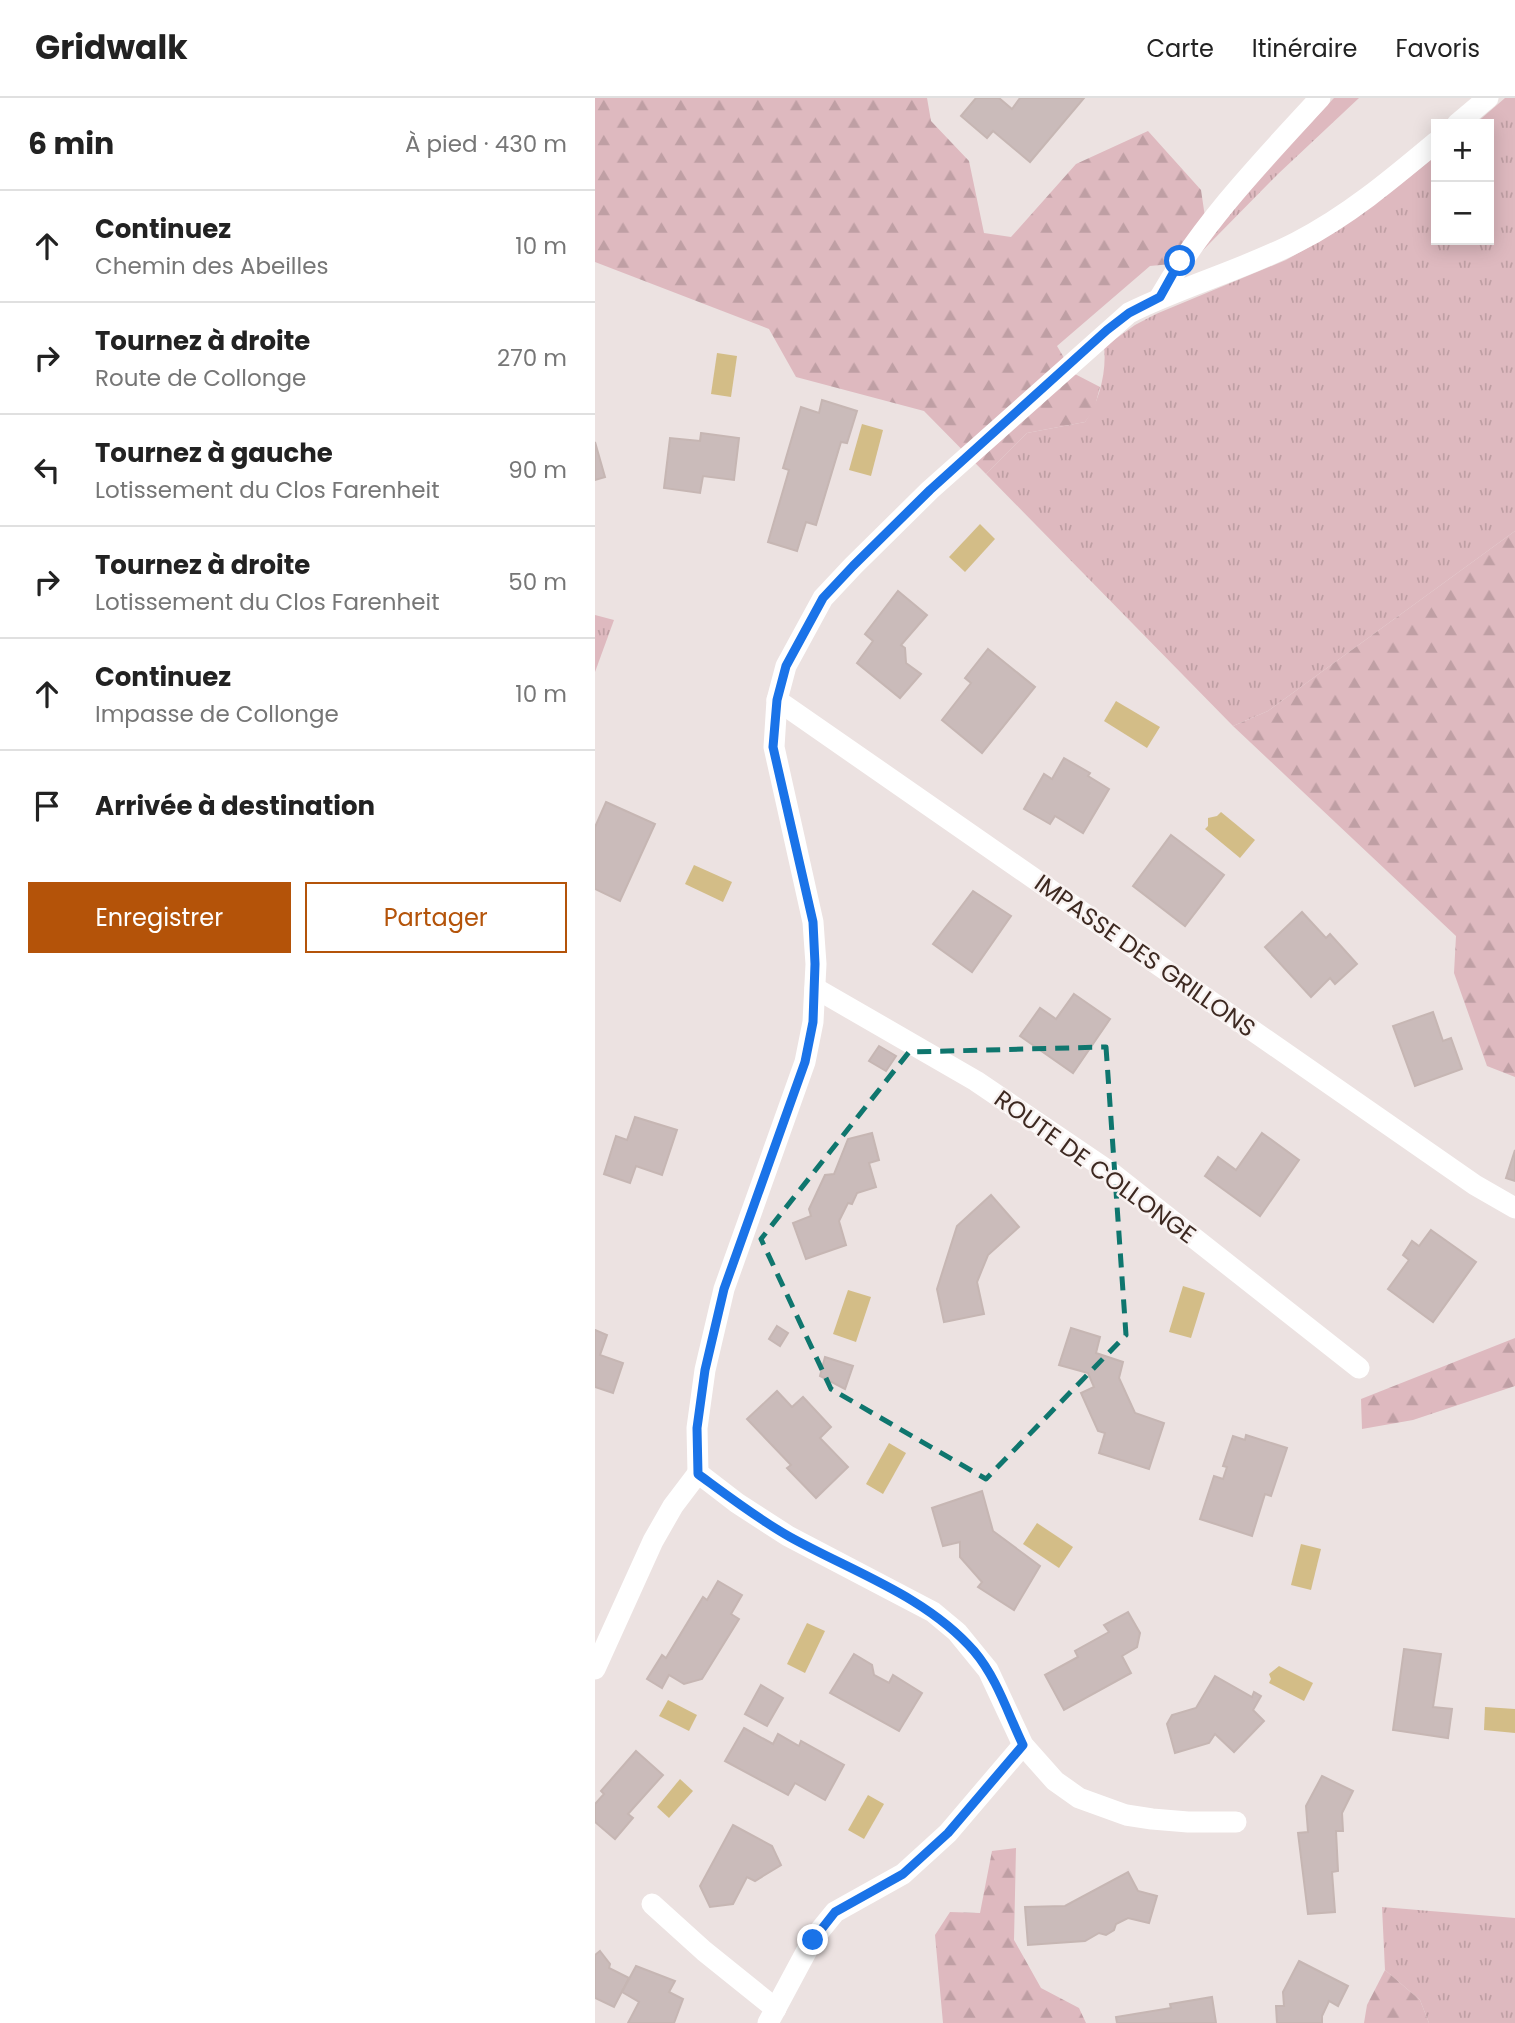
<!DOCTYPE html>
<html lang="fr">
<head>
<meta charset="utf-8">
<style>
  body { margin:0; font-family:Poppins,sans-serif; background:#f6f6f6; color:#222 }
  .controls { position:absolute; right:21px; top:21px; display:grid; overflow:hidden; border-radius:0px; box-shadow:0 4px 18px #0003 }
  .controls button { width:63px; height:63px; display:grid; place-items:center; padding:0; border:0; border-bottom:2px solid #e0e0e0; background:#fff; color:#222; font:35px sans-serif }
  .stop { position:absolute; width:21px; height:21px; margin:-16px; border:5px solid #1a73e8; border-radius:50%; background:#fff }
  .stop.end { background:#1a73e8; border-color:#fff; box-shadow:0 2px 7px #0008 }
  .list { margin:0; padding:0; list-style:none }
  h2 { display:flex; justify-content:space-between; align-items:center; height:91px; margin:0; padding:0 28px; font-size:30px }
  h2 small { font-size:23px; font-weight:400; color:#767676 }
  .list li { display:grid; grid-template-columns:46px 1fr auto; gap:21px; align-items:center; box-sizing:border-box; height:112px; padding:0 28px; border-top:2px solid #e0e0e0 }
  .list b { display:block; font-size:26px; white-space:nowrap }
  .list p { margin:0; font-size:23px; white-space:nowrap; color:#767676 }
  .list em { font-size:23px; font-style:normal; color:#767676 }
  .actions { display:flex; gap:14px; padding:21px 28px }
  .actions a { flex:1; padding:16px 0; border:2px solid #b45309; border-radius:0px; text-align:center; font-size:24px; color:#b45309 }
  .actions .main { background:#b45309; color:#fff }
  .icon { flex:none; width:38px; height:38px; fill:none; stroke:currentColor; stroke-width:2; stroke-linecap:round; stroke-linejoin:round }
  .map { position:relative; flex:none; width:920px; height:1925px; overflow:hidden }
  header { display:flex; align-items:center; gap:42px; box-sizing:border-box; height:98px; padding:0 35px; background:#fff; border-bottom:2px solid #e0e0e0 }
  header strong { font-size:33px }
  nav { display:flex; gap:38px; margin-inline-start:auto; font-size:24px }
  main { display:flex }
  aside { flex:1; background:#fff }
  .map>svg:first-child { display:block }
</style>
</head>
<body>
<header>
<strong>Gridwalk</strong>
<nav><a>Carte</a><a>Itinéraire</a><a>Favoris</a></nav>
</header>
<main>
<aside>
<h2>6 min<small>À pied · 430 m</small></h2>
<ul class="list">
<li><svg class="icon" aria-label="ahead" viewBox="0 0 24 24"><path d="M12 20V5M6 11l6-6 6 6"/></svg><div><b>Continuez</b><p>Chemin des Abeilles</p></div><em>10 m</em></li>
<li><svg class="icon" aria-label="right" viewBox="0 0 24 24"><path d="M7 20v-9h11M14 6l5 5-5 5"/></svg><div><b>Tournez à droite</b><p>Route de Collonge</p></div><em>270 m</em></li>
<li><svg class="icon" aria-label="left" viewBox="0 0 24 24"><path d="M17 20v-9H6M10 6l-5 5 5 5"/></svg><div><b>Tournez à gauche</b><p>Lotissement du Clos Farenheit</p></div><em>90 m</em></li>
<li><svg class="icon" aria-label="right" viewBox="0 0 24 24"><path d="M7 20v-9h11M14 6l5 5-5 5"/></svg><div><b>Tournez à droite</b><p>Lotissement du Clos Farenheit</p></div><em>50 m</em></li>
<li><svg class="icon" aria-label="ahead" viewBox="0 0 24 24"><path d="M12 20V5M6 11l6-6 6 6"/></svg><div><b>Continuez</b><p>Impasse de Collonge</p></div><em>10 m</em></li>
<li><svg class="icon" aria-label="arrive" viewBox="0 0 24 24"><path d="M6 21V4h12l-3 4 3 4H6"/></svg><div><b>Arrivée à destination</b></div></li>
</ul>
<div class="actions"><a class="main">Enregistrer</a><a>Partager</a></div>
</aside>
<div class="map">
<svg width="920" height="1925" viewBox="0 0 920 1925">
  <defs>
    <pattern id="grass-tufts" width="24" height="20" patternUnits="userSpaceOnUse" patternTransform="scale(1.75)"><rect width="24" height="20" fill="#deb9bf"/><path d="M3 7l-1-3M5 7V3M7 7l1-3M15 17l-1-3M17 17v-4M19 17l1-3" fill="none" stroke="#bf9fa4"/></pattern>
    <pattern id="forest-firs" width="22" height="20" patternUnits="userSpaceOnUse" patternTransform="scale(1.75)"><rect width="22" height="20" fill="#deb9bf"/><path d="M5 1l3.5 6h-7zM16 11l3.5 6h-7z" fill="#bf9fa4"/></pattern>
  </defs>
  <rect width="100%" height="100%" fill="#ece2e1"/>
  <!-- grass -->
  <g fill="url(#grass-tufts)">
    <polygon points="739,0 764,0 683,76 614,146 612,135"/>
    <path d="M910 0H920V433L673 613 638 628 391 376 432 335 490 324C504 305 512 273 509 249L540 227 561 216 691 162 728 141 803 88 841 58V142H894V26H880Z"/>
    <polygon points="0,517 19,522 0,574"/>
    <polygon points="787,1809 920,1820 920,1925 834,1925 825,1902 790,1872"/>
  </g>
  <!-- forest -->
  <g fill="url(#forest-firs)">
    <polygon points="0,0 332,0 336,23 374,63 389,135 416,139 481,66 553,33 606,92 614,146 597,164 555,168 462,248 478,275 505,289 499,312 490,324 432,335 391,376 329,313 201,279 174,231 0,164"/>
    <polygon points="920,433 920,979 892,968 859,875 861,838 638,628 673,613"/>
    <polygon points="920,1240 920,1288 818,1322 767,1331 766,1301"/>
    <polygon points="421,1750 419,1842 446,1890 484,1910 491,1925 348,1925 340,1837 355,1814 385,1815 397,1753"/>
    <polygon points="790,1872 825,1902 834,1925 769,1925 772,1907"/>
  </g>
  <!-- water -->
  <g fill="#d3bd87">
    <polygon points="122,255 142,258 136,299 116,296"/>
    <polygon points="267,326 288,332 276,378 254,372"/>
    <polygon points="385,426 400,441 370,474 354,459"/>
    <polygon points="521,603 565,629 552,650 509,623"/>
    <polygon points="626,714 660,742 645,760 610,731 613,728 613,720 622,718"/>
    <polygon points="99,767 137,784 128,804 90,786"/>
    <polygon points="588,1188 610,1195 596,1240 574,1234"/>
    <polygon points="253,1192 276,1199 261,1244 238,1236"/>
    <polygon points="294,1345 311,1355 288,1396 271,1386"/>
    <polygon points="442,1425 478,1449 464,1470 428,1446"/>
    <polygon points="706,1446 726,1451 716,1492 696,1487"/>
    <polygon points="212,1525 230,1533 210,1575 192,1566"/>
    <polygon points="684,1568 718,1585 709,1603 674,1585 676,1581 674,1576"/>
    <polygon points="73,1602 102,1617 94,1633 64,1618"/>
    <polygon points="890,1609 920,1611 920,1635 889,1632"/>
    <polygon points="85,1681 98,1693 74,1720 62,1709"/>
    <polygon points="273,1697 289,1706 269,1741 253,1732"/>
  </g>
  <!-- building -->
  <g fill="#cabbba" stroke="#c6b6b3" stroke-width="2">
    <polygon points="381,0 404,0 417,11 425,0 489,0 435,64 398,33 392,40 366,18"/>
    <polygon points="227,302 262,313 252,345 246,344 221,427 211,424 202,453 173,444 194,372 188,370 206,309 224,315"/>
    <polygon points="106,335 144,340 139,382 108,378 105,395 69,390 75,340 105,343"/>
    <polygon points="0,344 10,379 0,382"/>
    <polygon points="303,493 332,517 306,547 310,550 311,565 326,576 305,600 262,565 278,543 270,536"/>
    <polygon points="393,551 440,589 387,655 347,622 376,585 370,580"/>
    <polygon points="469,660 495,675 493,678 514,691 488,735 460,718 455,726 429,711 449,676 457,681"/>
    <polygon points="11,704 60,726 25,803 0,791 0,729"/>
    <polygon points="576,737 629,777 590,828 538,788"/>
    <polygon points="378,793 416,818 377,874 338,846"/>
    <polygon points="707,814 731,840 735,836 762,866 740,886 735,880 716,899 670,849"/>
    <polygon points="479,896 515,921 478,975 425,938 445,910 461,921"/>
    <polygon points="838,914 848,943 856,940 867,971 820,988 798,928"/>
    <polygon points="284,948 301,958 291,973 274,963"/>
    <polygon points="40,1019 82,1032 67,1077 41,1068 35,1085 9,1076 21,1038 32,1042"/>
    <polygon points="277,1035 284,1062 274,1065 281,1089 262,1095 257,1106 253,1105 244,1123 251,1147 211,1161 198,1125 216,1118 214,1111 230,1077 239,1076 253,1041"/>
    <polygon points="667,1035 704,1062 665,1118 610,1078 623,1059 641,1072"/>
    <polygon points="920,1052 920,1083 911,1080"/>
    <polygon points="396,1097 424,1129 393,1157 382,1184 389,1216 349,1224 342,1191 362,1128"/>
    <polygon points="836,1132 881,1164 838,1224 793,1191 814,1162 808,1157 817,1143 824,1148"/>
    <polygon points="182,1228 193,1235 185,1248 174,1241"/>
    <polygon points="476,1230 505,1239 501,1255 528,1264 524,1280 540,1315 569,1325 554,1371 504,1355 510,1335 503,1333 486,1295 499,1289 493,1275 464,1267"/>
    <polygon points="0,1232 12,1237 5,1257 28,1265 18,1295 0,1289"/>
    <polygon points="230,1259 258,1268 250,1291 225,1278"/>
    <polygon points="182,1293 197,1309 208,1299 236,1329 225,1340 253,1369 221,1400 192,1370 196,1367 152,1321"/>
    <polygon points="651,1337 692,1350 676,1398 670,1396 657,1438 605,1421 619,1378 628,1381 632,1369 628,1368 638,1338 650,1342"/>
    <polygon points="387,1393 398,1433 445,1468 419,1512 383,1489 387,1484 365,1459 365,1444 348,1448 337,1410"/>
    <polygon points="123,1483 147,1497 136,1516 144,1521 107,1581 89,1586 74,1577 67,1590 52,1581 67,1557 71,1560 108,1499 112,1502"/>
    <polygon points="533,1514 545,1535 542,1549 527,1558 536,1575 469,1612 450,1577 483,1559 480,1553 514,1534 509,1527"/>
    <polygon points="809,1551 846,1556 838,1609 857,1611 853,1640 798,1632"/>
    <polygon points="259,1556 277,1567 279,1577 294,1585 298,1577 327,1595 304,1633 235,1595"/>
    <polygon points="620,1578 657,1599 659,1594 666,1598 658,1612 669,1623 639,1654 620,1636 614,1645 580,1655 572,1626 577,1617 601,1610"/>
    <polygon points="166,1587 188,1600 172,1628 150,1616"/>
    <polygon points="149,1630 178,1646 183,1636 204,1648 206,1643 249,1667 230,1702 200,1685 193,1697 130,1663"/>
    <polygon points="41,1653 68,1677 33,1716 38,1720 20,1741 0,1724 0,1706 9,1696 6,1693"/>
    <polygon points="727,1678 758,1693 747,1715 748,1733 741,1733 743,1773 737,1774 740,1814 713,1816 703,1735 713,1734 711,1708"/>
    <polygon points="138,1727 177,1748 186,1767 160,1783 152,1779 138,1806 115,1809 105,1788"/>
    <polygon points="533,1774 543,1793 562,1798 554,1825 533,1820 521,1826 519,1832 511,1837 504,1835 490,1843 433,1847 430,1809 470,1808"/>
    <polygon points="5,1853 15,1866 14,1870 34,1880 19,1909 0,1900 0,1857"/>
    <polygon points="704,1863 753,1888 743,1908 734,1903 727,1918 727,1925 682,1925 681,1908 689,1908 688,1894"/>
    <polygon points="41,1868 80,1883 74,1894 88,1901 79,1925 33,1925 44,1904 27,1894"/>
    <polygon points="617,1899 621,1925 522,1925 521,1919 576,1910 575,1906"/>
  </g>
  <g fill="none" stroke-linecap="round" stroke-linejoin="round">
    <!-- minor -->
    <g stroke="#fff" stroke-width="21">
      <polyline points="862,26 893,0"/>
      <path d="M565 199C608 124 667 63 725 0"/>
      <polyline points="182,602 880,1087 920,1110"/>
      <polyline points="220,890 381,983 518,1076 764,1270"/>
      <path d="M103 1375 102 1330 110 1272 129 1191 210 964 218 924 221 866 218 824 179 649 182 602 191 568 228 500 258 468 335 392 534 215C588 188 648 172 702 144 753 118 798 80 841 44"/>
      <polyline points="103,1375 142,1405 193,1438 338,1514 362,1534 393,1572 428,1647 460,1683 484,1700 531,1717 557,1721 593,1724 641,1724"/>
      <polyline points="0,1571 58,1443 78,1408 103,1375"/>
      <polyline points="57,1806 109,1853 181,1911"/>
      <polyline points="173,1925 218,1841 240,1814 308,1776 353,1735 428,1647"/>
    </g>
  </g>
  <g fill="none" stroke-linecap="round" stroke-linejoin="round">
    <!-- route -->
    <path stroke="#1a73e8" stroke-width="9" d="M218 1842 240 1814 308 1776 353 1735 428 1647C413 1616 402 1580 379 1553 331 1498 258 1474 195 1439 163 1421 133 1398 103 1376L102 1330 110 1272 129 1191 210 964 218 924 220 866 218 824 178 649 182 602 191 568 228 500 258 468 335 392 512 232 534 215 565 199 585 163"/>
  </g>
  <!-- marked area -->
  <path fill="none" stroke="#0f766e" stroke-width="5" stroke-dasharray="14 9" stroke-linejoin="round" d="M511 949 531 1237 391 1381 236 1291 166 1141 314 954Z"/>
  <g text-anchor="middle" stroke-width="5" stroke-linejoin="round" paint-order="stroke">
    <!-- street labels -->
    <g font-size="24" fill="#3d2921" stroke="#f8f2f1">
      <text transform="translate(550 858) rotate(35)" y="8">IMPASSE DES GRILLONS</text>
      <text transform="translate(500 1069) rotate(36)" y="8">ROUTE DE COLLONGE</text>
    </g>
  </g>
</svg>
<div class="controls">
<button>+</button>
<button>−</button>
</div>
<div class="stop" style="left:585px;top:163px"></div>
<div class="stop end" style="left:218px;top:1842px"></div>
</div>
</main>
</body>
</html>
